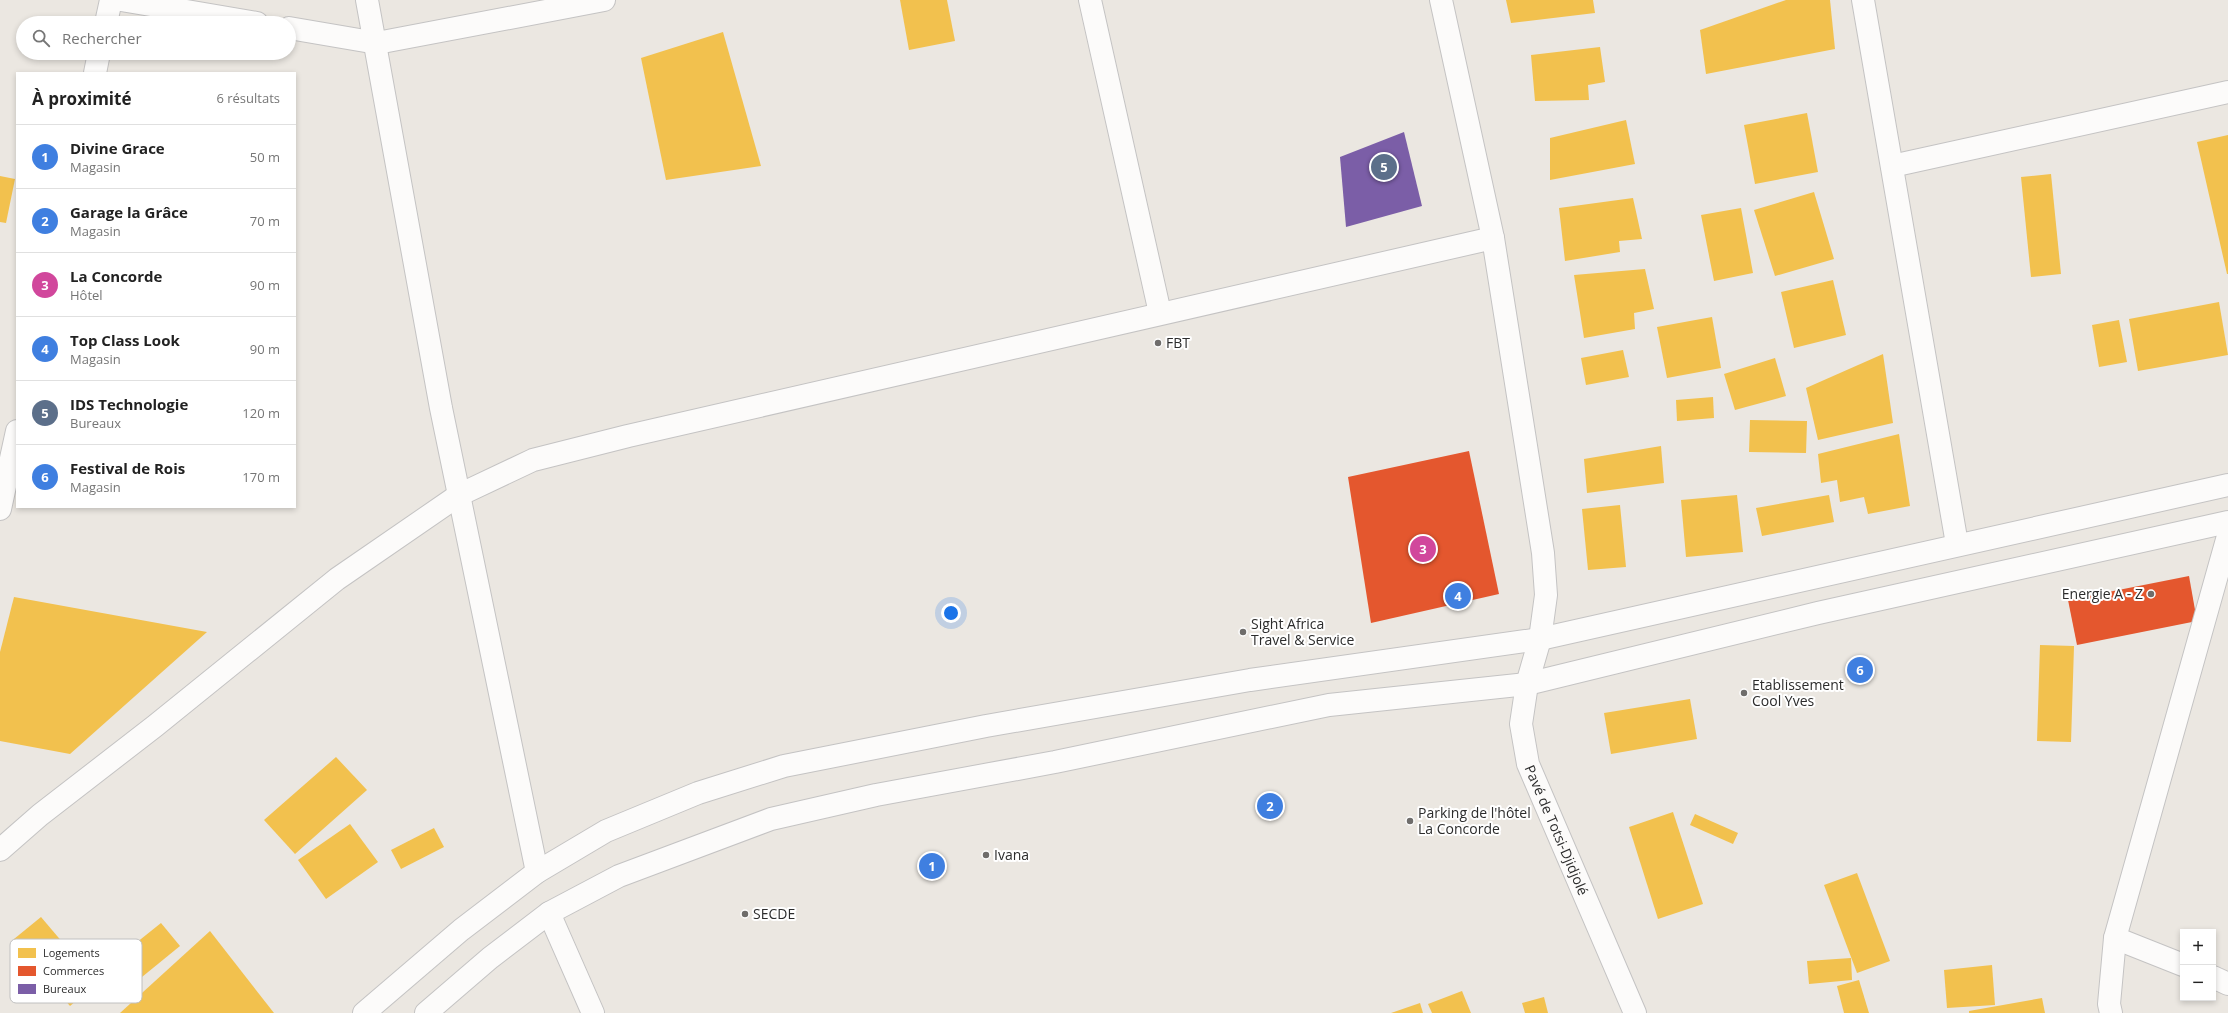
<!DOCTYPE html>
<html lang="fr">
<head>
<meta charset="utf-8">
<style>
  body { margin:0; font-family:"Open Sans",sans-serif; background:#f6f6f6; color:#222 }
  .controls { position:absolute; right:12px; bottom:12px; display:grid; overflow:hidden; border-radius:0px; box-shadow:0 2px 6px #0003 }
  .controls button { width:36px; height:36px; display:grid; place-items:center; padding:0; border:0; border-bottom:1px solid #e0e0e0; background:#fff; color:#222; font:20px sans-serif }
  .you { position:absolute; left:951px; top:613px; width:14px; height:14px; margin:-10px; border:3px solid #fff; border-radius:50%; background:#1a73e8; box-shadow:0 0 0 6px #1a73e833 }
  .badge { display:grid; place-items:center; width:26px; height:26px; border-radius:50%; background:#6f6d6b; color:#fff; font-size:13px; font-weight:700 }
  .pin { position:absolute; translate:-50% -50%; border:2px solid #fff; box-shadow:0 1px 4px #0006 }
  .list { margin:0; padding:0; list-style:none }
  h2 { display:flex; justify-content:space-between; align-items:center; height:52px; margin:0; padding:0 16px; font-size:17px }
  h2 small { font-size:13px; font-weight:400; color:#767676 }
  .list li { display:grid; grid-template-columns:26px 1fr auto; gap:12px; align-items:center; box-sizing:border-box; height:64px; padding:0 16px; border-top:1px solid #e0e0e0 }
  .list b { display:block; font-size:15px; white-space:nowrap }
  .list p { margin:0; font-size:13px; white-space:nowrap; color:#767676 }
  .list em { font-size:13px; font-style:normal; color:#767676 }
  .icon { flex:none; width:22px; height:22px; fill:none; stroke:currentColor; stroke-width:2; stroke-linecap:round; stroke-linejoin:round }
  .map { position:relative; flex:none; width:2228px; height:1013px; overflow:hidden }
  .search { position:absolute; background:#fff; box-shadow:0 2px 6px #0003; left:16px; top:16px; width:280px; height:44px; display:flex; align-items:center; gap:10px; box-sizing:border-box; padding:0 14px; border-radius:22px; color:#767676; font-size:15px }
  .panel { position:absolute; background:#fff; box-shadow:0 2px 6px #0003; left:16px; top:72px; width:280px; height:436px; border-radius:0px }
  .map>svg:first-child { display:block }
</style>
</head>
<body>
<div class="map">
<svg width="2228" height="1013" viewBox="0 0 2228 1013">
  <rect width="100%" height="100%" fill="#ebe7e1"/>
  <!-- homes -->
  <g fill="#f2c14e">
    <polygon points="900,0 947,0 955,41 909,50"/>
    <polygon points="1506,0 1593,0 1595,13 1511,23"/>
    <polygon points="1786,0 1830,0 1835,49 1706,74 1700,30"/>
    <polygon points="723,32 761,166 666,180 641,58"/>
    <polygon points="1600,47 1605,82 1588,85 1589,100 1535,101 1531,55"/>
    <polygon points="1807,113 1818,172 1755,184 1744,125"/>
    <polygon points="1626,120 1635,164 1550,180 1550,138"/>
    <polygon points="2228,135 2228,274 2227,274 2197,142"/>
    <polygon points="2051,174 2061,274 2031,277 2021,177"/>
    <polygon points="0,176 15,179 6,223 0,222"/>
    <polygon points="1814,192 1834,259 1775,276 1754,210"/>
    <polygon points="1633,198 1642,239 1619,241 1620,252 1565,261 1559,208"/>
    <polygon points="1741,208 1753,273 1714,281 1701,215"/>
    <polygon points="1645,269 1654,309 1634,313 1635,329 1584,338 1574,275"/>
    <polygon points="1833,280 1846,335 1794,348 1781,292"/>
    <polygon points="2219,302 2228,355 2138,371 2129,319"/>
    <polygon points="1712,317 1721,368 1667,378 1657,327"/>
    <polygon points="2119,320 2127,362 2099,367 2092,325"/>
    <polygon points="1623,350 1629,377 1586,385 1581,358"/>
    <polygon points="1883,354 1893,423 1818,440 1806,388"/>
    <polygon points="1775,358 1786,396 1735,410 1724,374"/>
    <polygon points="1713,397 1714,418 1677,421 1676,400"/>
    <polygon points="1750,420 1807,421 1806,453 1749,452"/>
    <polygon points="1899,434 1910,506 1868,514 1864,497 1840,502 1837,480 1821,483 1818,454"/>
    <polygon points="1661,446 1664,483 1587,493 1584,459"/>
    <polygon points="1737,495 1743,552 1686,557 1681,500"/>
    <polygon points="1829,495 1834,522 1762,536 1756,508"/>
    <polygon points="1620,505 1626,567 1588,570 1582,509"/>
    <polygon points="14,597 207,632 70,754 0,741 0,652"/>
    <polygon points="2040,645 2074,646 2071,742 2037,741"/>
    <polygon points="1690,699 1697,739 1611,754 1604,713"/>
    <polygon points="336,757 367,790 295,854 264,820"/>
    <polygon points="1673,812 1703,904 1658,919 1629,827"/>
    <polygon points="1695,814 1738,833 1733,844 1690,825"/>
    <polygon points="350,824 378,862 326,899 298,860"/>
    <polygon points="434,828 444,847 401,869 391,850"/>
    <polygon points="1857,873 1890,961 1857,973 1824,885"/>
    <polygon points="41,917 97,983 70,1006 14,939"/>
    <polygon points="161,923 180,946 126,990 106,967"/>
    <polygon points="210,931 274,1013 120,1013"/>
    <polygon points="1851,958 1852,980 1809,984 1807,961"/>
    <polygon points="1992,965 1995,1005 1947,1008 1944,970"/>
    <polygon points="1859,980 1869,1013 1844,1013 1837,986"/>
    <polygon points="1462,991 1471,1013 1432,1013 1428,1004"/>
    <polygon points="1544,997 1548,1013 1525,1013 1522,1003"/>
    <polygon points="2042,998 2045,1013 1969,1013 1969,1011"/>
    <polygon points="1420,1003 1423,1013 1391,1013"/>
  </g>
  <!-- shops -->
  <g fill="#e4572e">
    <polygon points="1469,451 1499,594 1371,623 1348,477"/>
    <polygon points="2189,576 2197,621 2077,645 2068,600"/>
  </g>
  <!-- offices -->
  <polygon fill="#7b5ea7" points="1404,132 1422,206 1346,227 1340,157"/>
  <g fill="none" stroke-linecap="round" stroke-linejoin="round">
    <defs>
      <g id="minor">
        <polyline points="121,0 257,23"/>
        <polyline points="367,0 441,408 537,872"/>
        <polyline points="1090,0 1160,313"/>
        <polyline points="1863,0 1957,544"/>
        <polyline points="106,23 111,0"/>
        <polyline points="289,28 377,43 604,0"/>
        <polyline points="95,73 99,53"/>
        <polyline points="1892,166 2228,92"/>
        <polyline points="0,509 17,431"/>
        <polyline points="0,850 40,815 155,726 337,579 459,495 533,460 628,436 1493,238"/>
        <polyline points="549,913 593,1013"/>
        <polyline points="2115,938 2183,965"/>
        <polyline points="2213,977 2228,984"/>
        <polyline points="2111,1013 2109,1004 2115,938 2228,536"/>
      </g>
      <g id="tertiary">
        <path id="s1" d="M1441 0 1493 238 1543 553 1546 595 1540 639 1527 684 1521 724 1528 764 1635 1013"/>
      </g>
      <g id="secondary">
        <polyline points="364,1013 461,930 537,872 606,831 698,793 784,766 986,726 1250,680 1540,639 2228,485"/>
        <polyline points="426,1013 490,958 549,913 619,876 771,819 876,795 1055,762 1329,705 1527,684 1818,613 2228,522"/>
      </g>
    </defs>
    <!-- minor casing -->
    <use href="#minor" stroke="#c4c3c3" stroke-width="24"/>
    <!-- tertiary casing -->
    <use href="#tertiary" stroke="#c4c3c3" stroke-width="24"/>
    <!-- secondary casing -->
    <use href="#secondary" stroke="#c4c3c3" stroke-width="24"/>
    <!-- minor -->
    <use href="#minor" stroke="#fcfbfa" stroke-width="22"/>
    <!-- tertiary -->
    <use href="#tertiary" stroke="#fcfbfa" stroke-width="22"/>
    <!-- secondary -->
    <use href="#secondary" stroke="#fcfbfa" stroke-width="22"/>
  </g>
  <!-- markers -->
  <g fill="#6f6d6b" stroke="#fff" stroke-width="1.5">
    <circle cx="1158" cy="343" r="4"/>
    <circle cx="2151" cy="594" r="4"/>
    <circle cx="1243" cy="632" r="4"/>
    <circle cx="1744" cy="693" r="4"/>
    <circle cx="1410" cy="821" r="4"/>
    <circle cx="986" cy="855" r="4"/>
    <circle cx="745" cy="914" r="4"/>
  </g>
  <g text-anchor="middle" stroke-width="4" stroke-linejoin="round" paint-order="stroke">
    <!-- poi labels -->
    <g font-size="14" fill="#2c2c2c" stroke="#fff" text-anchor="start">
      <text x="1166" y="348">FBT</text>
      <text x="2143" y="599" text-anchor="end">Energie A - Z</text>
      <text x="1251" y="629">Sight Africa<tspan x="1251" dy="16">Travel &amp; Service</tspan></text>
      <text x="1752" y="690">Etablissement<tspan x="1752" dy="16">Cool Yves</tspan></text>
      <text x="1418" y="818">Parking de l'hôtel<tspan x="1418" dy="16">La Concorde</tspan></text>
      <text x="994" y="860">Ivana</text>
      <text x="753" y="919">SECDE</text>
    </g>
    <!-- street labels -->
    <g font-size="14" fill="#2c2c2c" stroke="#fff">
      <text dy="5" stroke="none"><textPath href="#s1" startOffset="849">Pavé de Totsi-Djidjolé</textPath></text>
    </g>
  </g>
  <!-- legend -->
  <rect x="10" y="939" width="132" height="64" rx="6" fill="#fff" stroke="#c0c0c0" stroke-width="1"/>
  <rect x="18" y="948" width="18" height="10" fill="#f2c14e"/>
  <rect x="18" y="966" width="18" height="10" fill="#e4572e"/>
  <rect x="18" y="984" width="18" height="10" fill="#7b5ea7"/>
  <g font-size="11" fill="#2c2c2c">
    <text x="43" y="957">Logements</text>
    <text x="43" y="975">Commerces</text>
    <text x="43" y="993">Bureaux</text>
  </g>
</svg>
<div class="controls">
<button>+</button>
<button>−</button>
</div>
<div class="you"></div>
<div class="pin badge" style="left:932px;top:866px;background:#3f7fe0">1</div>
<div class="pin badge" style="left:1270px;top:806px;background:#3f7fe0">2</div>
<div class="pin badge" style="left:1423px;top:549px;background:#d1479c">3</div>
<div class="pin badge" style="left:1458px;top:596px;background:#3f7fe0">4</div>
<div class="pin badge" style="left:1384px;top:167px;background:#5c6f8a">5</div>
<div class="pin badge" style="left:1860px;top:670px;background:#3f7fe0">6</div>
<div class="search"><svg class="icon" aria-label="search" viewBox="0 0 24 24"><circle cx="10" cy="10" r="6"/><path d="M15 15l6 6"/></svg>Rechercher</div>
<section class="panel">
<h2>À proximité<small>6 résultats</small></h2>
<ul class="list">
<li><span class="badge" style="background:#3f7fe0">1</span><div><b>Divine Grace</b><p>Magasin</p></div><em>50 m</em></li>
<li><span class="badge" style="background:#3f7fe0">2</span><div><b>Garage la Grâce</b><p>Magasin</p></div><em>70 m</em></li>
<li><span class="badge" style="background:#d1479c">3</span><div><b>La Concorde</b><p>Hôtel</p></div><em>90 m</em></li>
<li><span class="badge" style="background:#3f7fe0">4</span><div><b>Top Class Look</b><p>Magasin</p></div><em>90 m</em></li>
<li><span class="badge" style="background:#5c6f8a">5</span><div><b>IDS Technologie</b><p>Bureaux</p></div><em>120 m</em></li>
<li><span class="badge" style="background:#3f7fe0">6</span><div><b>Festival de Rois</b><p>Magasin</p></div><em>170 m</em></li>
</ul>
</section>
</div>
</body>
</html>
